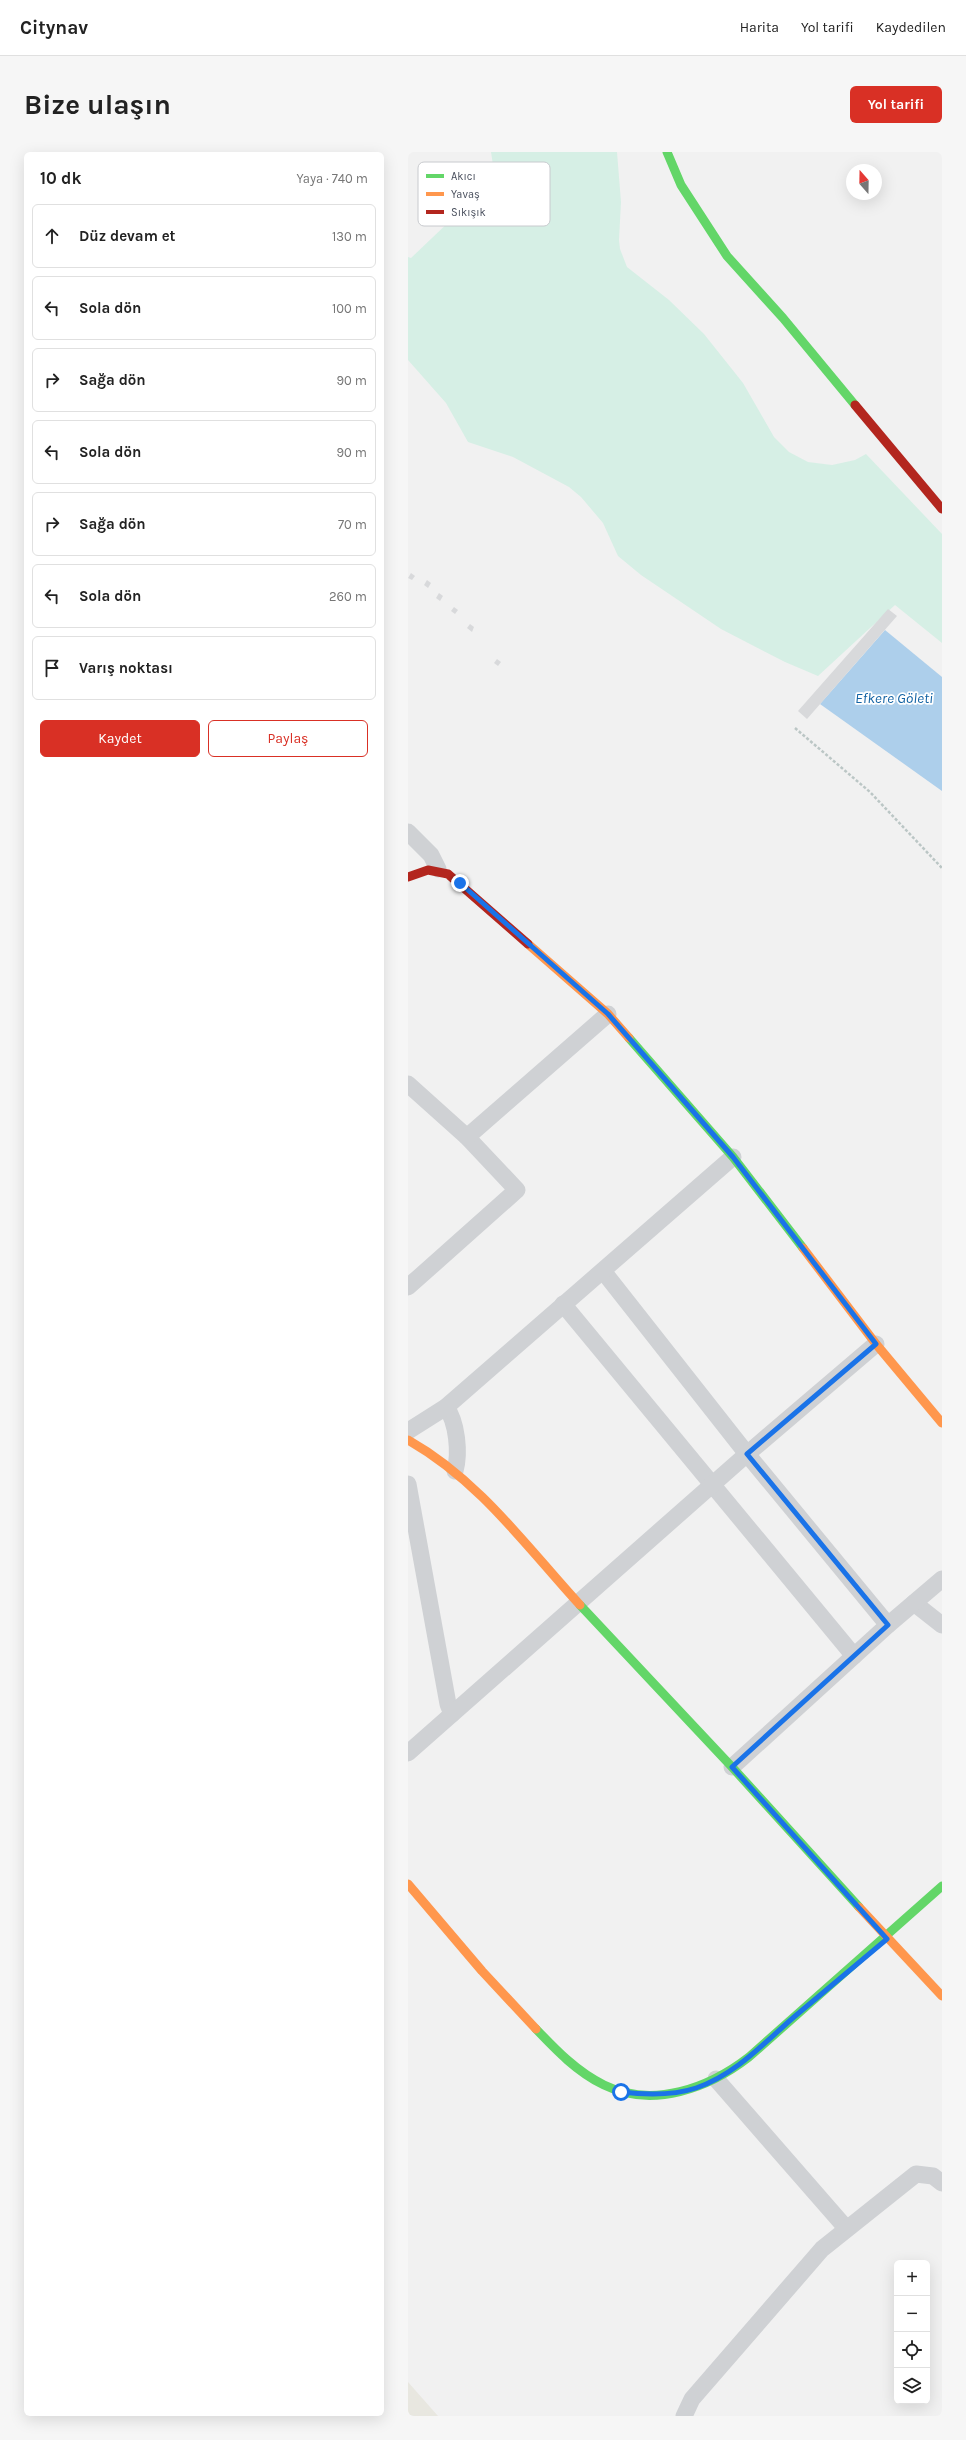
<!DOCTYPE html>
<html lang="tr">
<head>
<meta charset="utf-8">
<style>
  body { margin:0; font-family:Karla,sans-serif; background:#f6f6f6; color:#222 }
  .controls { position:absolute; right:12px; bottom:12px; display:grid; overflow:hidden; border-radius:6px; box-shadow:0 4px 16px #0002 }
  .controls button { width:36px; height:36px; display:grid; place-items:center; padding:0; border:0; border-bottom:1px solid #e0e0e0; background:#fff; color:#222; font:20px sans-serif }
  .compass { position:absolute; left:438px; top:12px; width:36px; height:36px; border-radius:50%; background:#fff; box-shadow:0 4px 16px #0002; rotate:340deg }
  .stop { position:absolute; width:12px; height:12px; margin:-9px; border:3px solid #1a73e8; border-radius:50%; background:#fff }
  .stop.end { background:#1a73e8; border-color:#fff; box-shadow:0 1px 4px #0008 }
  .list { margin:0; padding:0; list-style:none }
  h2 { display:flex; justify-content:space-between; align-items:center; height:52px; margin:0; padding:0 16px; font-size:17px }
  h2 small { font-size:13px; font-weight:400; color:#767676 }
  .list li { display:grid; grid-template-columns:26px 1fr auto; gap:12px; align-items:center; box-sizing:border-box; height:64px; margin:0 8px 8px; padding:0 8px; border:1px solid #e0e0e0; border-radius:6px }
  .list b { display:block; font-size:15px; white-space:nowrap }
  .list em { font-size:13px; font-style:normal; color:#767676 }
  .actions { display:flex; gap:8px; padding:12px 16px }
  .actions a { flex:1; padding:9px 0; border:1px solid #d93025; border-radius:6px; text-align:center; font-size:14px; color:#d93025 }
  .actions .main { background:#d93025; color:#fff }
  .icon { flex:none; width:22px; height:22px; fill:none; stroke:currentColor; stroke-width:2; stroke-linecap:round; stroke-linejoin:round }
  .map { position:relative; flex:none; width:534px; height:2264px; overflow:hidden; border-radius:6px }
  header { display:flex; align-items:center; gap:24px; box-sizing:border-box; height:56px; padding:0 20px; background:#fff; border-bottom:1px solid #e0e0e0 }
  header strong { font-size:19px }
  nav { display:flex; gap:22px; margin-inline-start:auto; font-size:14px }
  .intro { display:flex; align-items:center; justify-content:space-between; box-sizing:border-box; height:96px; padding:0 24px }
  h1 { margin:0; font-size:28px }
  .button { padding:10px 18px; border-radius:6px; background:#d93025; color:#fff; font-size:14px; font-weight:700 }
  main { display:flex; gap:24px; padding:0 24px }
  aside { flex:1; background:#fff; border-radius:6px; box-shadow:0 4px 16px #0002 }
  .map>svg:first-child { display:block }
</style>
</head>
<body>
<header>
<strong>Citynav</strong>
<nav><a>Harita</a><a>Yol tarifi</a><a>Kaydedilen</a></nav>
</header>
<div class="intro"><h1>Bize ulaşın</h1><a class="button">Yol tarifi</a></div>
<main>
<aside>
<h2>10 dk<small>Yaya · 740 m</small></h2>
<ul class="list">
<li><svg class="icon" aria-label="ahead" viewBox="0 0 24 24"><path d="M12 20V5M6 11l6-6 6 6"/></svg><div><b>Düz devam et</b></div><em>130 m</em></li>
<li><svg class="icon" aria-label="left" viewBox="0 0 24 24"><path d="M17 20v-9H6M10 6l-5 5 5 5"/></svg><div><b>Sola dön</b></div><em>100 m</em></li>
<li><svg class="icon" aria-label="right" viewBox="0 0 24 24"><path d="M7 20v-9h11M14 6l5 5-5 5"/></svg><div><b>Sağa dön</b></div><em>90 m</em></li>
<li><svg class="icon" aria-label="left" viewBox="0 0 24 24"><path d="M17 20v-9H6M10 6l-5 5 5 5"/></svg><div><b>Sola dön</b></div><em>90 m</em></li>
<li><svg class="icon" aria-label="right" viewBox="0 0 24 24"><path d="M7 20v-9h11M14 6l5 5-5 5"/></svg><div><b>Sağa dön</b></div><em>70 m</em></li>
<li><svg class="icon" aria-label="left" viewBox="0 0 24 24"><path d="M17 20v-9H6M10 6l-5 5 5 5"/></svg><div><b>Sola dön</b></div><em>260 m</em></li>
<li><svg class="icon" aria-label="arrive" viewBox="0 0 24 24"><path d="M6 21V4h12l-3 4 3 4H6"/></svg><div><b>Varış noktası</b></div></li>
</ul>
<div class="actions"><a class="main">Kaydet</a><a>Paylaş</a></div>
</aside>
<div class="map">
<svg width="534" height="2264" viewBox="0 0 534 2264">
  <rect width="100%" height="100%" fill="#f1f1f1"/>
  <!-- green -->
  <polygon fill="#d6efe5" points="83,0 209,0 213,50 211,88 212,97 219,115 261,148 296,182 335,231 366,285 381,300 400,310 424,313 447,308 458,302 534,382 534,491 487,453 410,524 377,510 313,477 233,423 210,404 195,371 173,345 161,335 105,305 60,290 38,251 0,208 0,105 3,106 87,26"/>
  <!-- sand -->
  <polygon fill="#e8e7e0" points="0,2230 30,2264 0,2264"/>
  <!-- water -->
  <polygon fill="#adcfeb" points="477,478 534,525 534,639 412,552"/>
  <!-- building -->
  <g fill="#d8d9db">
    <polygon points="3,421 7,424 4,428 0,426"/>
    <polygon points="19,428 23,431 20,436 16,433"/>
    <polygon points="31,441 35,444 32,449 28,446"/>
    <polygon points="46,455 50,458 47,462 43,459"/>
    <polygon points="480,457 489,464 399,567 390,559"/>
    <polygon points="62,472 66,475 64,480 59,476"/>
    <polygon points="89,507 93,510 90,514 86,511"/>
  </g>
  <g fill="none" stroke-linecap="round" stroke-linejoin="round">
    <!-- path -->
    <polyline stroke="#bbc6c5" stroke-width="2.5" stroke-dasharray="3 2" stroke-linecap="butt" points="387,576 462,640 534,716"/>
    <!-- street -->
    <g stroke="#cfd1d4" stroke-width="17">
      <polyline points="0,680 23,703 30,717"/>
      <polyline points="0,932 59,985 109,1038 0,1135"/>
      <polyline points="59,985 200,862"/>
      <polyline points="195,1119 339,1302 480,1473"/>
      <polyline points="155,1152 446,1504"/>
      <path d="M38 1255C49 1270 52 1301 47 1319"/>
      <polyline points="0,1279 38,1255 325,1005"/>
      <polyline points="0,1332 40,1552 44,1562"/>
      <polyline points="506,1451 534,1473"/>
      <polyline points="0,1601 339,1302 468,1192"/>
      <polyline points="324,1615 480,1473 534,1427"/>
      <polyline points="308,1927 438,2076"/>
      <polyline points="276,2264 284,2247 414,2097 508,2022 525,2024 534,2031"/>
    </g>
    <!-- fast -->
    <g stroke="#63d668" stroke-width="9">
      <polyline points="259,0 273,33 319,104 375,166 447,253"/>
      <polyline points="221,886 325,1005 395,1096"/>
      <polyline points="172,1453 324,1615 451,1755"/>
      <path d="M128 1877C148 1898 169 1920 196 1933 245 1957 301 1936 341 1905L534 1734"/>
    </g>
    <!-- slow -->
    <g stroke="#ff974d" stroke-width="9">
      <polyline points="120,792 200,862 221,886"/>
      <polyline points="395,1096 468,1192 534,1271"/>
      <path d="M0 1288C71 1328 118 1394 172 1453"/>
      <polyline points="0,1732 74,1819 128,1877"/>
      <polyline points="451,1755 534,1844"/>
    </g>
    <!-- jam -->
    <g stroke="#b3261e" stroke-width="9">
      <polyline points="447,253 534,357"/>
      <polyline points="0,725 20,718 40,722 120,792"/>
    </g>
  </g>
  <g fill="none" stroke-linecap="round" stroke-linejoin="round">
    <!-- route -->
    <path stroke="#1a73e8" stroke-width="5" d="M52 731 200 862 325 1005 468 1192 339 1302 480 1473 324 1615 479 1787C448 1813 417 1839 386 1865 356 1891 327 1923 288 1936 264 1944 238 1943 213 1940"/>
  </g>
  <g text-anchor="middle" stroke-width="3.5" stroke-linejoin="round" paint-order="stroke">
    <!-- water labels -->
    <g font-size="15" font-style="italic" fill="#1363a4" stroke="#fff">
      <text x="486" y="551">Efkere Göleti</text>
    </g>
  </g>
  <!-- legend -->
  <rect x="10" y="10" width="132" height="64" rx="6" fill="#fff" stroke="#c8cace" stroke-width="1"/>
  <rect x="18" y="22" width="18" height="4" fill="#63d668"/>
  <rect x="18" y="40" width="18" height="4" fill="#ff974d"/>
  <rect x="18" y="58" width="18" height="4" fill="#b3261e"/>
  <g font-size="11" fill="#484e5c">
    <text x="43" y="28">Akıcı</text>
    <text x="43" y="46">Yavaş</text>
    <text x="43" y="64">Sıkışık</text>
  </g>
</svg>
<div class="controls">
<button>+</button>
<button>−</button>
<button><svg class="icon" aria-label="locate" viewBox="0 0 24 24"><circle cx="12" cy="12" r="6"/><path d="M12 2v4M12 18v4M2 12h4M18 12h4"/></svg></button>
<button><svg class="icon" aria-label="layers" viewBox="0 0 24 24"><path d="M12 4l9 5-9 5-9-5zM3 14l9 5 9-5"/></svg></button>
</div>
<svg class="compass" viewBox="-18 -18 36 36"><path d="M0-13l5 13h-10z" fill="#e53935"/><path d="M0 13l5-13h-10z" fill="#767676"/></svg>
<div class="stop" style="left:213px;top:1940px"></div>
<div class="stop end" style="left:52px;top:731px"></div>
</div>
</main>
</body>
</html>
